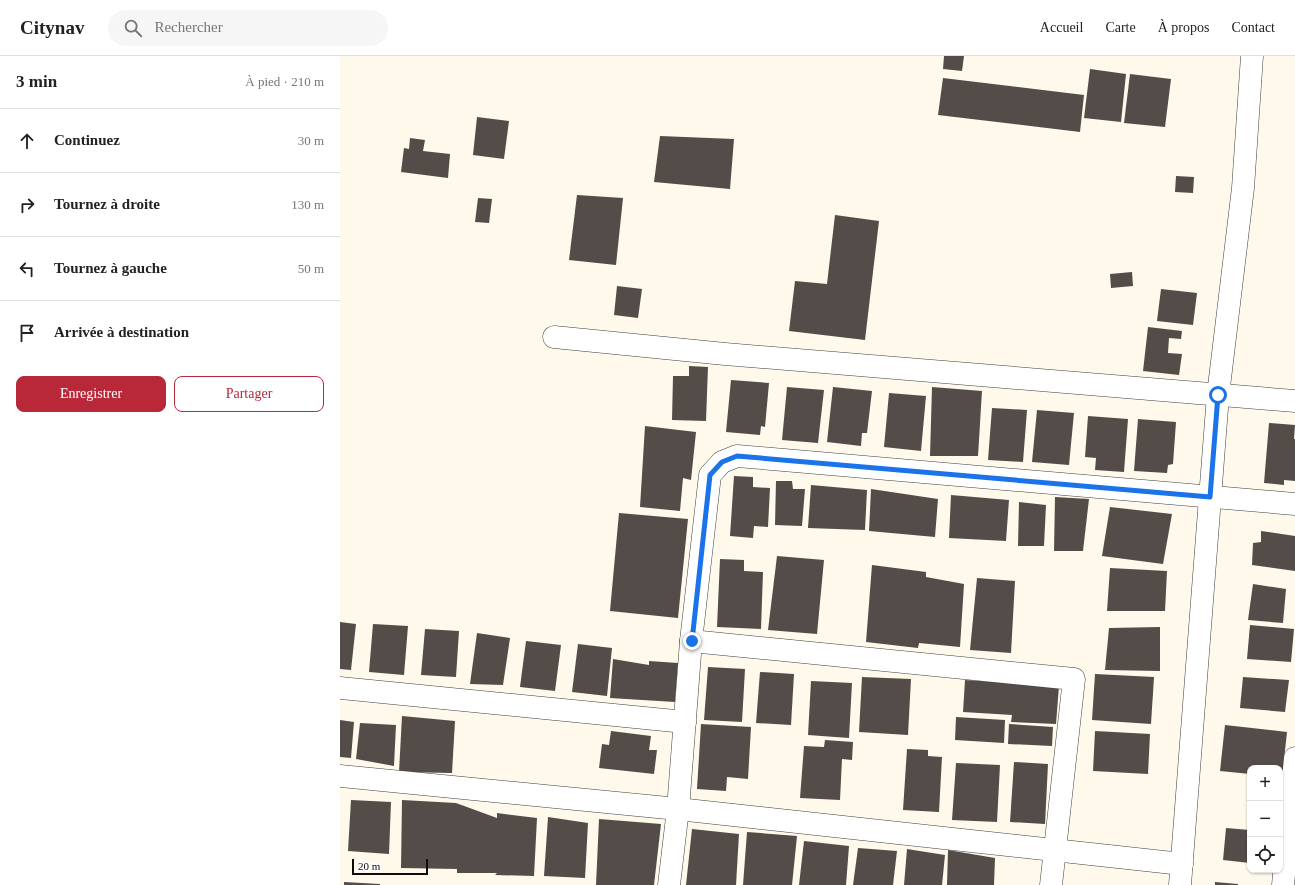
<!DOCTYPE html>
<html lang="fr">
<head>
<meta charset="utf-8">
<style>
  body { margin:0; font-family:Georgia,serif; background:#f6f6f6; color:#222 }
  .controls { position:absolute; right:12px; bottom:12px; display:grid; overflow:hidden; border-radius:8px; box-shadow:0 1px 3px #0004 }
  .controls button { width:36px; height:36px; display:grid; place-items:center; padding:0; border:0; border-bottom:1px solid #e0e0e0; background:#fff; color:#222; font:20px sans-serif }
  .scale { position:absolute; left:12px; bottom:10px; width:76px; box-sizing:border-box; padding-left:4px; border:2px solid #0c0c0c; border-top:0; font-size:11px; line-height:14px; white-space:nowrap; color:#0c0c0c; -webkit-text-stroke:3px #fff; paint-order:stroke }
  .stop { position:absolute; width:12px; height:12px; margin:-9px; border:3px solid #1a73e8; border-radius:50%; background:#fff }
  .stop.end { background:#1a73e8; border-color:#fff; box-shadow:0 1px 4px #0008 }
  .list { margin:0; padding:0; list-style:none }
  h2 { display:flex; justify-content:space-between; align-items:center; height:52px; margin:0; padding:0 16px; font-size:17px }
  h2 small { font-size:13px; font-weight:400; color:#767676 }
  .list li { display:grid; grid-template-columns:26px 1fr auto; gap:12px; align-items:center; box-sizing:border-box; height:64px; padding:0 16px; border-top:1px solid #e0e0e0 }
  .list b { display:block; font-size:15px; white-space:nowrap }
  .list em { font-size:13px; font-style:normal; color:#767676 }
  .actions { display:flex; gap:8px; padding:12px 16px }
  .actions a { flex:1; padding:9px 0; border:1px solid #b82839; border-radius:8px; text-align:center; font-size:14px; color:#b82839 }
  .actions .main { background:#b82839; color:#fff }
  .icon { flex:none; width:22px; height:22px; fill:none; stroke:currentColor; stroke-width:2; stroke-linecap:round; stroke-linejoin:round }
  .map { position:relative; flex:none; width:955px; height:829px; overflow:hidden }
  header { display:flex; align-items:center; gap:24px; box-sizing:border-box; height:56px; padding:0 20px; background:#fff; border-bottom:1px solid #e0e0e0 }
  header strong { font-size:19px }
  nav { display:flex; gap:22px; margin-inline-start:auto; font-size:14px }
  .search { width:280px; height:36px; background:#f6f6f6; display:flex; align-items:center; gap:10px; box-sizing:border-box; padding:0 14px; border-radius:22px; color:#767676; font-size:15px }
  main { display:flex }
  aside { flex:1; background:#fff }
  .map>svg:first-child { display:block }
</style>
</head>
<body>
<header>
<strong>Citynav</strong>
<div class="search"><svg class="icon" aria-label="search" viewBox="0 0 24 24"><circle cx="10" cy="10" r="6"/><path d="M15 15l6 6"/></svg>Rechercher</div>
<nav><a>Accueil</a><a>Carte</a><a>À propos</a><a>Contact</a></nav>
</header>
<main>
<aside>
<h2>3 min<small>À pied · 210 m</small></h2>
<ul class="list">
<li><svg class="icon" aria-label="ahead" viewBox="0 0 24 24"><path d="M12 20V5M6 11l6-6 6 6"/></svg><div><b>Continuez</b></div><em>30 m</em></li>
<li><svg class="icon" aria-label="right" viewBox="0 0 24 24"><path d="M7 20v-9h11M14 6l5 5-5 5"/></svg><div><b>Tournez à droite</b></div><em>130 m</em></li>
<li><svg class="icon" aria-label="left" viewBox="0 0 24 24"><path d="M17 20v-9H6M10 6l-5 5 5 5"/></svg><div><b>Tournez à gauche</b></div><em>50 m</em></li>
<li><svg class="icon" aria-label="arrive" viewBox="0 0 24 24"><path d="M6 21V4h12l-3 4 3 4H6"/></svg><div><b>Arrivée à destination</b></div></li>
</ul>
<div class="actions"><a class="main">Enregistrer</a><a>Partager</a></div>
</aside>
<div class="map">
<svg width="955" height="829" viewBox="0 0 955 829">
  <rect width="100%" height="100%" fill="#fff9eb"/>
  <!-- building -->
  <g fill="#544c49">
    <polygon points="604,0 624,0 622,15 603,13"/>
    <polygon points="750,13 786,18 781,66 744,62"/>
    <polygon points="790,18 831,23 825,71 784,67"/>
    <polygon points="603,22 744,39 740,76 598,59"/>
    <polygon points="137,61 169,65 164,103 133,99"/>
    <polygon points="320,80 394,83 390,133 314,126"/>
    <polygon points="70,82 85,84 83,95 110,98 108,122 61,116 64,92 69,93"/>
    <polygon points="836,120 854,121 853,137 835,136"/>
    <polygon points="237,139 283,142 276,209 229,204"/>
    <polygon points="138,142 152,143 149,167 135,166"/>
    <polygon points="495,159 539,165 525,284 449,275 455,225 487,228"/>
    <polygon points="792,216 793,230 771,232 770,218"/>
    <polygon points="277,230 302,233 298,262 274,259"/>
    <polygon points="821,233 857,237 853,269 817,265"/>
    <polygon points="808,271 842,275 841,283 829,282 828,297 842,298 839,319 803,315"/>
    <polygon points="349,310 368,311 366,365 332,364 333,320 349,320"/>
    <polygon points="391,324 429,327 425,371 421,370 420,379 386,376"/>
    <polygon points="447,331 484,334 478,387 442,384"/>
    <polygon points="493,331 532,335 527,377 522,377 521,390 487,386"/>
    <polygon points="592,331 642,335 638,400 590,400"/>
    <polygon points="549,337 586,340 581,395 544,391"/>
    <polygon points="652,352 687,354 683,406 648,404"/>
    <polygon points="697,354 734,357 729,409 692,406"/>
    <polygon points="748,360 788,363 784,416 755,414 756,402 745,401"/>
    <polygon points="798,363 836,366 833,408 828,409 827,417 794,415"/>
    <polygon points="929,367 955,369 954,383 955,383 955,425 944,424 944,429 924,427"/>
    <polygon points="305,370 356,376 351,424 343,422 340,455 300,451"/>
    <polygon points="394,420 413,421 413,431 430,432 428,471 414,470 413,482 390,480"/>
    <polygon points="436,425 452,425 453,433 465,433 462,470 435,469"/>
    <polygon points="471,429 527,434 525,474 468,472"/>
    <polygon points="531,433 598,443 595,481 529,475"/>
    <polygon points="611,439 669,444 666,485 609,482"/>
    <polygon points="715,441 749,443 743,495 714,495"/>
    <polygon points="679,446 706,449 704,490 678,490"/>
    <polygon points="770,451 832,458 823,508 762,500"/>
    <polygon points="279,457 348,463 338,562 270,555"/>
    <polygon points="921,475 955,480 955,515 912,509 913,487 921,486"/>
    <polygon points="437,500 484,504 477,578 428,574"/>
    <polygon points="380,503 404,504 404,515 423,516 421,573 377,571"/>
    <polygon points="532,509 586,516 586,521 624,528 620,591 579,587 578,592 526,586"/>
    <polygon points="770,512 827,515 825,555 767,555"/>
    <polygon points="637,522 675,525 671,597 630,594"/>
    <polygon points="913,528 946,533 943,567 908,564"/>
    <polygon points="0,566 16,568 11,614 0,613"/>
    <polygon points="33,568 68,570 64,619 29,616"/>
    <polygon points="910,569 954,573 951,606 907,603"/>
    <polygon points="820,571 820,615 765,614 769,572"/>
    <polygon points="85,573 119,575 116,621 81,619"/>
    <polygon points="137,577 170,582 163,629 130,628"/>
    <polygon points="186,585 221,589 215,635 180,631"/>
    <polygon points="238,588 272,592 267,640 232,636"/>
    <polygon points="273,603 309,609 309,605 338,607 335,646 270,642"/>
    <polygon points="368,611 405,613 402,666 364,664"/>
    <polygon points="420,616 454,618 451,669 416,667"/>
    <polygon points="755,618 814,621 811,668 752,664"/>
    <polygon points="522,621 571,623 568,679 519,676"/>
    <polygon points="903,621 949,624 945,656 900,652"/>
    <polygon points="625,624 719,630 716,668 671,666 672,659 623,656"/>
    <polygon points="471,625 512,627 509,682 468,679"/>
    <polygon points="62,660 115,665 112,717 59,716"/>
    <polygon points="616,661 665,664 664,687 615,684"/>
    <polygon points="0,664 14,666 11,702 0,701"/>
    <polygon points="20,667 56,669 54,710 16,703"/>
    <polygon points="361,668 411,671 408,723 387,721 386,735 357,733"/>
    <polygon points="669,668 713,671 712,690 668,688"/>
    <polygon points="885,669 947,676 942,722 940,722 940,712 910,712 910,718 880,715"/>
    <polygon points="271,675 311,680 309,694 317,694 314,718 259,712 262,688 269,689"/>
    <polygon points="755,675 810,678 808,718 753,715"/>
    <polygon points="485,684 513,686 512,704 502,703 500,744 460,742 464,690 484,691"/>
    <polygon points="567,693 588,694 588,700 602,701 599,756 563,754"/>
    <polygon points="674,706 708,708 705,768 670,766"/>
    <polygon points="616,707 660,709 657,766 612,764"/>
    <polygon points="11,744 51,746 49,798 8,795"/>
    <polygon points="62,744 116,747 157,762 157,757 197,762 194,820 155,819 157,817 117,817 117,813 61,812"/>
    <polygon points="208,761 248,767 245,822 204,820"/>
    <polygon points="259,763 321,768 314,829 256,829"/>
    <polygon points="886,772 910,774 910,807 883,804"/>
    <polygon points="352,773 399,778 396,829 346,829"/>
    <polygon points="407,776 457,780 452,829 403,829"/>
    <polygon points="464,785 509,790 506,829 459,829"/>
    <polygon points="518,792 557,795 553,829 513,829"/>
    <polygon points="567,793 605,799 602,829 564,829"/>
    <polygon points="608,794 655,802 654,829 607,829"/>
    <polygon points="4,826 40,828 40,829 4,829"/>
    <polygon points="875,826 898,828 898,829 875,829"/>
  </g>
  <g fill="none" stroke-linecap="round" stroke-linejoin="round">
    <defs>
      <g id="minor">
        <polyline points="214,281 385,298 955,345"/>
        <polyline points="351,585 734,623 711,829"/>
        <polyline points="0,632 345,666"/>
        <polyline points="0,720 338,753 842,808"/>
        <polyline points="329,829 338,753 351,585 370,419 382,406 397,400 955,448"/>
        <polyline points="840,829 878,339 903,132 912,0"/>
        <polyline points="943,829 955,702"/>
      </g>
    </defs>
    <!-- minor casing -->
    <use href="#minor" stroke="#3f3f3f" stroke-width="23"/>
    <!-- minor -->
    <use href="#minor" stroke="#fff" stroke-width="22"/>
  </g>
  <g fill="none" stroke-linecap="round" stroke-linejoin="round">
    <!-- route -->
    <polyline stroke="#1a73e8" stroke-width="5" points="352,585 370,419 382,406 397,400 870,441 878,339"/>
  </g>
</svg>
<div class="controls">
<button>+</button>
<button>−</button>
<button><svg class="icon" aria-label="locate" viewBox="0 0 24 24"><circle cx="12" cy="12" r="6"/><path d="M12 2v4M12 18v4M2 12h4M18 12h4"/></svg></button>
</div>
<div class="scale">20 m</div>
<div class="stop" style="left:878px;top:339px"></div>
<div class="stop end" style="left:352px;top:585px"></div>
</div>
</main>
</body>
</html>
